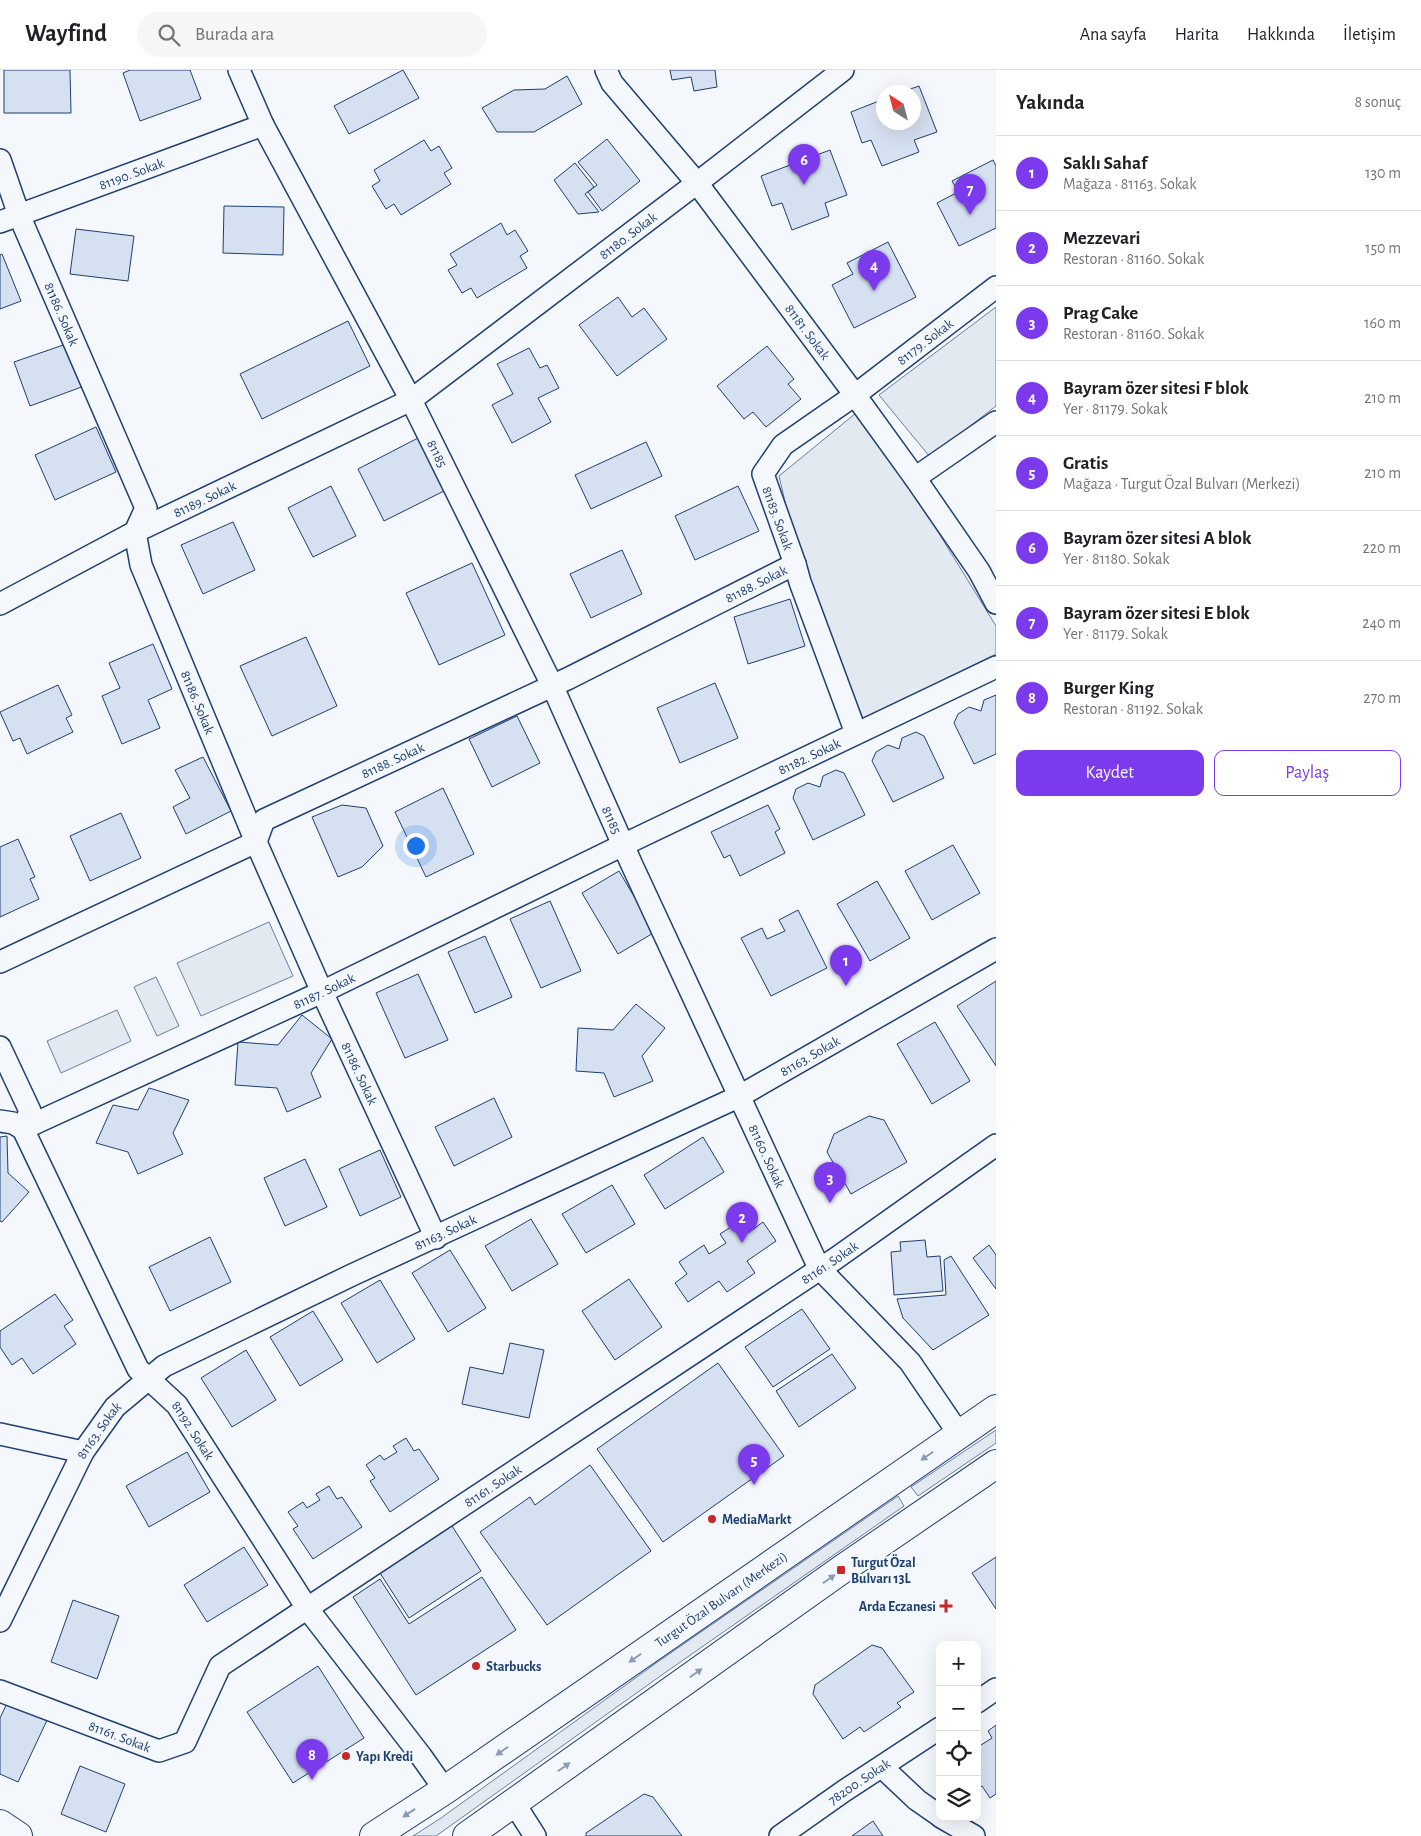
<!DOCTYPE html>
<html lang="tr">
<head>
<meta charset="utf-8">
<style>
  body { margin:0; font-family:"Alegreya Sans",sans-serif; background:#f6f6f6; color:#202124 }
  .controls { position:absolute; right:15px; bottom:15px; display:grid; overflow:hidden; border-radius:10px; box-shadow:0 5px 20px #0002 }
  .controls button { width:45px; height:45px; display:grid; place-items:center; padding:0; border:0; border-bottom:1px solid #e0e0e0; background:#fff; color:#202124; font:25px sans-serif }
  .compass { position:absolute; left:876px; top:15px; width:45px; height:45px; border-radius:50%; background:#fff; box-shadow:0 5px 20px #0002; rotate:324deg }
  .you { position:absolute; left:415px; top:775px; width:18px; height:18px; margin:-12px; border:4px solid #fff; border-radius:50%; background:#1a73e8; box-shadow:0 0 0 8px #1a73e833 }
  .badge { display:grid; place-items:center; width:32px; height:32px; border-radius:50%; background:#7c3aed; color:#fff; font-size:16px; font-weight:700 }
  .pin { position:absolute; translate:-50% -41px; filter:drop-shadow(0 1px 2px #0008) }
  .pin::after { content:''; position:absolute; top:26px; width:18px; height:15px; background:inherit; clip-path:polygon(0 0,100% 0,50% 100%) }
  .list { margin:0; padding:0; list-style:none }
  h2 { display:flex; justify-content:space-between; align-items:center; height:65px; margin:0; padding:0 20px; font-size:21px }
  h2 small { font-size:16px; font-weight:400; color:#757577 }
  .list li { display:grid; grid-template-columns:32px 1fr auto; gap:15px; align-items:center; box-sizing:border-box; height:75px; padding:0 20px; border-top:1px solid #e0e0e0 }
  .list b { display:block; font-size:19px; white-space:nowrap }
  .list p { margin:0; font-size:16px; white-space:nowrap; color:#757577 }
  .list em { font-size:16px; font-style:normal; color:#757577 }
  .actions { display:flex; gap:10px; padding:15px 20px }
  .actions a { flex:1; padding:11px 0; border:1px solid #7c3aed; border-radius:10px; text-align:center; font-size:18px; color:#7c3aed }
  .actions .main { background:#7c3aed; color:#fff }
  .icon { flex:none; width:28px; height:28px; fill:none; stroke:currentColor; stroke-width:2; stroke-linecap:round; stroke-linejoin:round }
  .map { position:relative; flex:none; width:996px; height:1766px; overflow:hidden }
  header { display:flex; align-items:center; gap:30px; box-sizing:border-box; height:70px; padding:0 25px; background:#fff; border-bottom:1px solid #e0e0e0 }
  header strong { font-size:24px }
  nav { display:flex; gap:28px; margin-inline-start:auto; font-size:18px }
  .search { width:350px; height:45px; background:#f6f6f6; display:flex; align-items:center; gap:12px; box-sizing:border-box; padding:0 18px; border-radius:28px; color:#757577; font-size:19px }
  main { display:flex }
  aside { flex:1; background:#fff }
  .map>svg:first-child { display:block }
</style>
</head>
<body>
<header>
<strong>Wayfind</strong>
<div class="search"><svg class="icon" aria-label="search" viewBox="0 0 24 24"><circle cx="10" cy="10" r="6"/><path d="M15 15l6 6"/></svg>Burada ara</div>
<nav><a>Ana sayfa</a><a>Harita</a><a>Hakkında</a><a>İletişim</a></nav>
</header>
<main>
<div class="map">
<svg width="996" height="1766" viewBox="0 0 996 1766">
  <rect width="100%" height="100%" fill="#f4f7fb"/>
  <!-- green -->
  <g fill="#e3e9f0" stroke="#687fa3">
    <polygon points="996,237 996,336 930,387 879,325"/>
    <polygon points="856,343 922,436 996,556 996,584 863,649 801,499 779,406"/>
    <polygon points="269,852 293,906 201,946 177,893"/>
    <polygon points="156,907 179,956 157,966 134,917"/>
    <polygon points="117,940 131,971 61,1003 47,971"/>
    <polygon points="996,1360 996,1373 918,1426 911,1417"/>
    <polygon points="898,1426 904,1436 666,1602 436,1766 413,1766 441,1748 659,1591"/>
  </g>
  <!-- building -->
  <g fill="#d5e0f0" stroke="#1d3f73">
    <polygon points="4,0 70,0 71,43 4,43"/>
    <polygon points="130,0 190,0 201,29 140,51 123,3"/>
    <polygon points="403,0 419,28 349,64 334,36"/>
    <polygon points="670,0 715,0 717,17 694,21 691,7 672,10"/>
    <polygon points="567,6 582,34 534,62 497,62 482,38 514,20 545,19"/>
    <polygon points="919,16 937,62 914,70 919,82 882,96 871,70 862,73 851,42 884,29 884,52 914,52 914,22 902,22"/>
    <polygon points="607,69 640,111 602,141 588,122 597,115 578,92"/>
    <polygon points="424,70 431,81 439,76 452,98 444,103 451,114 401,145 394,134 386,139 372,116 380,111 374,100"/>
    <polygon points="830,80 847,125 825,133 829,146 792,160 782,133 772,136 761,106"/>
    <polygon points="993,90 996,96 996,158 959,176 937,133 958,122 952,111"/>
    <polygon points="575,93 594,117 585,124 599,142 578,144 554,110"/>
    <polygon points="224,136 284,137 283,185 223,183"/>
    <polygon points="501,153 507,165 515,160 528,181 520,186 527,198 477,228 471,218 462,223 448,200 457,195 450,184"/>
    <polygon points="76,159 134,166 128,211 70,204"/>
    <polygon points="888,172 916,227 854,258 832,215 853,204 847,193"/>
    <polygon points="2,184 21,231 0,239 0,185"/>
    <polygon points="618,227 632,247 644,238 667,269 617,306 579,255"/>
    <polygon points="348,251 370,296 262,349 240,304"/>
    <polygon points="72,272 87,315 30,336 14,292"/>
    <polygon points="767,276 794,309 788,314 801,329 766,357 753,342 744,349 717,316"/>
    <polygon points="529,278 540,298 547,295 559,318 538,328 551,352 512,373 492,335 513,324 497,294"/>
    <polygon points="96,357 116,402 55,430 35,385"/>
    <polygon points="418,368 444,421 384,451 358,399"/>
    <polygon points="646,372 662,406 591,439 575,405"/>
    <polygon points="331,416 356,466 313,487 288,438"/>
    <polygon points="738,416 759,461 695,490 675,446"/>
    <polygon points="233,452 255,500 203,524 181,475"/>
    <polygon points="622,480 642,524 591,548 570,504"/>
    <polygon points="472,493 505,565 439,595 406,523"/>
    <polygon points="790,529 805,576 748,594 734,547"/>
    <polygon points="306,567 337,636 272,666 240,596"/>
    <polygon points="153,574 172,619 148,630 160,658 122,674 102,626 120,618 109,593"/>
    <polygon points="715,613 738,668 680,693 657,638"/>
    <polygon points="58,615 72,645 66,648 73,662 27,684 20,668 13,671 0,642"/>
    <polygon points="996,625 996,684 974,694 954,653 958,644 969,637 981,641 984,630"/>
    <polygon points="517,646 540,693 492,717 469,669"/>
    <polygon points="916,662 924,666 944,708 893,732 872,691 876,682 888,675 899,679 902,668"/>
    <polygon points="203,687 231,741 186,764 173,737 190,728 175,700"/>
    <polygon points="836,700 844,703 865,745 813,770 793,728 796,719 808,713 820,717 823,706"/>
    <polygon points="443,718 474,784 426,807 395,742"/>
    <polygon points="342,735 366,738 383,776 362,797 338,807 312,747"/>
    <polygon points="768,735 780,759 775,762 785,783 740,806 730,785 724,788 711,762"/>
    <polygon points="121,743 141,788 90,811 70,766"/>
    <polygon points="18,769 35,807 30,809 39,829 0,847 0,777"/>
    <polygon points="953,775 980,823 932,850 905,801"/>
    <polygon points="619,801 655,862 618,884 582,823"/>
    <polygon points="877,811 910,868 870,891 837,834"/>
    <polygon points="550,831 581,901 541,918 510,849"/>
    <polygon points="798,840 827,898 771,926 741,868 762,858 767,869 785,861 779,850"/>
    <polygon points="485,866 512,927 475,943 448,882"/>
    <polygon points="418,904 448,970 405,988 376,923"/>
    <polygon points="996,911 996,996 957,936"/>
    <polygon points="636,934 665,958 642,986 653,1011 614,1027 604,1003 576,1001 578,958 613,960"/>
    <polygon points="302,945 332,969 311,1003 321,1027 287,1042 277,1018 235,1015 238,972 278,975"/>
    <polygon points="935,952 970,1011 932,1034 897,974"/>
    <polygon points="149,1018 189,1030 173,1063 183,1084 138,1104 128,1082 96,1073 113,1035 138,1040"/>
    <polygon points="494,1028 512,1067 454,1096 435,1057"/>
    <polygon points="869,1046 884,1050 907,1092 851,1124 827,1082 834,1064"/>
    <polygon points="7,1066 8,1103 29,1122 2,1152 0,1151 0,1067"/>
    <polygon points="703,1067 724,1102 665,1139 644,1105"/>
    <polygon points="380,1080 401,1127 360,1146 339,1099"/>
    <polygon points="305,1089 327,1137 285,1156 264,1108"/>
    <polygon points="612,1115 635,1154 586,1183 562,1144"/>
    <polygon points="531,1149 558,1194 512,1221 485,1176"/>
    <polygon points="740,1151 748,1163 763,1152 776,1171 747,1191 755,1203 727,1222 719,1211 688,1232 675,1213 687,1204 679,1192 704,1175 709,1184 726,1173 720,1164"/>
    <polygon points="210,1167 231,1212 170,1241 149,1197"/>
    <polygon points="925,1170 927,1187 940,1186 943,1221 894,1225 891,1182 901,1181 900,1172"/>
    <polygon points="989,1175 996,1185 996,1219 973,1188"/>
    <polygon points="450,1180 486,1238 448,1262 412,1203"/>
    <polygon points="951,1186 989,1245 933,1280 903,1248 897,1229 946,1225 944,1190"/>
    <polygon points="629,1209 662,1257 615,1290 582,1241"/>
    <polygon points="380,1210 415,1269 377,1293 341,1233"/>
    <polygon points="55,1224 73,1250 64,1256 76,1274 33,1304 22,1288 12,1295 0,1277 0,1261"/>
    <polygon points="802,1239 830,1279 773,1317 745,1277"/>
    <polygon points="313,1241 343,1290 300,1316 270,1267"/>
    <polygon points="510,1273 544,1280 529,1348 462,1334 470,1297 503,1304"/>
    <polygon points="246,1280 276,1330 232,1357 201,1308"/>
    <polygon points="832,1284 856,1318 799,1357 776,1321"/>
    <polygon points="718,1293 784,1386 663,1472 597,1379"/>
    <polygon points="406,1368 414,1381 419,1379 439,1409 390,1442 370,1411 375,1408 366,1395 380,1385 384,1390 397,1382 393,1376"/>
    <polygon points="187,1382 210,1422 149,1457 126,1416"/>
    <polygon points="590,1395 651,1481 547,1555 480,1462 530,1427 535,1435"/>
    <polygon points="329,1416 337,1429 342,1427 362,1457 313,1489 293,1459 298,1456 288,1442 303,1432 307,1438 320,1430 316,1424"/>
    <polygon points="452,1456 481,1501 409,1548 380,1503"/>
    <polygon points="244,1477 268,1515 207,1552 184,1515"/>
    <polygon points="996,1487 996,1539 972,1503"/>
    <polygon points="482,1507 516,1560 416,1625 353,1527 380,1509 409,1554"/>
    <polygon points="73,1530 119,1546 97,1609 51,1592"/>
    <polygon points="872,1575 882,1578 914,1622 897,1633 901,1637 864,1662 860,1657 843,1669 813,1624 815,1615"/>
    <polygon points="318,1596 364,1668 293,1713 247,1642"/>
    <polygon points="10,1627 49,1646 18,1712 0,1704 0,1648"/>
    <polygon points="996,1655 996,1724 990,1728 982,1716 977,1720 977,1668 981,1675 992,1668 988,1661"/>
    <polygon points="80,1696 125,1714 106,1762 61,1744"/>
    <polygon points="644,1724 653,1727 682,1766 586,1766 586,1763"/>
    <polygon points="873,1751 883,1766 852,1766"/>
  </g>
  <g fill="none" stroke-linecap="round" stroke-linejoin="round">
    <defs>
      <g id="street">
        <path id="s1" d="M239 0 263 55 411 330 552 615 632 795 819 1198 910 1292 959 1364"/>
        <path id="s2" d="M606 0 612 13 697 113 855 325 915 408 979 501 996 533"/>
        <path id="s3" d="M0 90 19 145 146 438 135 462 141 495 256 772 322 922 436 1168"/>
        <path id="s4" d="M0 152 263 55"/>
        <polyline points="915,408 996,352"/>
        <path id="s5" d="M0 534 135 462 411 330 697 113 843 0"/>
        <path id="s6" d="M856 663 800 512 795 494 763 404 783 375 855 325 996 217"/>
        <path id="s7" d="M0 892 256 772 264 750 567 609 795 494"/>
        <path id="s8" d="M0 977 30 1041 23 1059 138 1299 177 1335 307 1538 421 1686 445 1720"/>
        <path id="s9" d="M0 1051 13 1053 23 1059 40 1051 322 922 623 775 996 597"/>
        <polyline points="0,1364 83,1382"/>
        <path id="s10" d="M0 1551 83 1382 115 1337 164 1296 352 1205 738 1027 996 879"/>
        <path id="s11" d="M0 1621 159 1681 185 1672 220 1596 835 1189 996 1075"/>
        <polyline points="977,1632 996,1619"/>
        <polyline points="882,1697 917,1730 940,1746"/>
        <polyline points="514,1733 535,1766"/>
        <polyline points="941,1747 974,1766"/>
        <path id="s12" d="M780 1766 844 1721 940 1658"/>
      </g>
      <polyline id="secondary" points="0,1754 18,1766"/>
      <g id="primary">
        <path id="s13" d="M374 1766 445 1720 996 1339"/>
        <polyline points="467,1766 841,1500 996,1394"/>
      </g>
    </defs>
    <!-- street casing -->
    <use href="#street" stroke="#1d3f73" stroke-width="24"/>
    <!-- secondary casing -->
    <use href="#secondary" stroke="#1d3f73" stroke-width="30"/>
    <!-- primary casing -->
    <use href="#primary" stroke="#1d3f73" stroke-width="30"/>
    <!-- street -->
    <use href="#street" stroke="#f4f7fb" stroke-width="21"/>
    <!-- secondary -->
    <use href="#secondary" stroke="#f4f7fb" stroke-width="28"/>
    <!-- primary -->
    <use href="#primary" stroke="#f4f7fb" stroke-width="28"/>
  </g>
  <!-- one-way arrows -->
  <defs><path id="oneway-solid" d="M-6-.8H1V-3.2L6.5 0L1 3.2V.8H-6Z" transform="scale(1.25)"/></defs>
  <g fill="#889bb7">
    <use href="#oneway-solid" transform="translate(927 1386) rotate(145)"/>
    <use href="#oneway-solid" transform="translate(829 1509) rotate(-35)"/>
    <use href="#oneway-solid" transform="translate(635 1588) rotate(145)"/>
    <use href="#oneway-solid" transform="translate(696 1603) rotate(-35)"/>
    <use href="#oneway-solid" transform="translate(502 1681) rotate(145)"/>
    <use href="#oneway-solid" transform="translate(564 1697) rotate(-35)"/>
    <use href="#oneway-solid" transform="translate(409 1743) rotate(147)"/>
  </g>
  <!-- markers -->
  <g fill="#c62828" stroke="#f4f7fb" stroke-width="2">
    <circle cx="712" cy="1449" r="5"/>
    <rect x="836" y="1495" width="10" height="10" rx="2.5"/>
    <path d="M943.5 1528.5h5v5h5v5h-5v5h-5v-5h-5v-5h5z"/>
    <circle cx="476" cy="1596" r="5"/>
    <circle cx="346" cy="1686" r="5"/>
  </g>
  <g text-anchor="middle" stroke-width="4" stroke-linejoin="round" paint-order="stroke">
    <!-- street labels -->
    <g font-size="14" fill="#1d3f73" stroke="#f4f7fb">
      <text dy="5" stroke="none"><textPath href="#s4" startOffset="140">81190. Sokak</textPath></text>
      <text dy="5" stroke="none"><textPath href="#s5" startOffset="731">81180. Sokak</textPath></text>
      <text dy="5" stroke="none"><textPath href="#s3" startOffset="166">81186. Sokak</textPath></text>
      <text dy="5" stroke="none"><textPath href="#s2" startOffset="331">81181. Sokak</textPath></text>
      <text dy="5" stroke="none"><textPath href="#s6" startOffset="486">81179. Sokak</textPath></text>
      <text dy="5" stroke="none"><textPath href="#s1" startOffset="432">81185</textPath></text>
      <text dy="5" stroke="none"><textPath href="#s5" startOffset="230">81189. Sokak</textPath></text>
      <text transform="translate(778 448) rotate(70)" y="5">81183. Sokak</text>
      <text dy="5" stroke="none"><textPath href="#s7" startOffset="852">81188. Sokak</textPath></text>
      <text dy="5" stroke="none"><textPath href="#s3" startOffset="586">81186. Sokak</textPath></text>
      <text dy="5" stroke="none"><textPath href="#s9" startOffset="895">81182. Sokak</textPath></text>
      <text dy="5" stroke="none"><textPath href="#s7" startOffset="448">81188. Sokak</textPath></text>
      <text dy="5" stroke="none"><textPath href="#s1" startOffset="838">81185</textPath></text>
      <text dy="5" stroke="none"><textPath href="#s9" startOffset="356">81187. Sokak</textPath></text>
      <text dy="5" stroke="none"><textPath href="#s10" startOffset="1024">81163. Sokak</textPath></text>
      <text dy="5" stroke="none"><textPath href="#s3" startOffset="991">81186. Sokak</textPath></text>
      <text dy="5" stroke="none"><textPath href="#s1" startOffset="1208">81160. Sokak</textPath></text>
      <text dy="5" stroke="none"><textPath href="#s10" startOffset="619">81163. Sokak</textPath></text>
      <text dy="5" stroke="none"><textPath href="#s11" startOffset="1012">81161. Sokak</textPath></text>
      <text dy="5" stroke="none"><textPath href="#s8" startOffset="439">81192. Sokak</textPath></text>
      <text dy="5" stroke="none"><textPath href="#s10" startOffset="215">81163. Sokak</textPath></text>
      <text dy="5" stroke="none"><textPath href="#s11" startOffset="608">81161. Sokak</textPath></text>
      <text dy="5" stroke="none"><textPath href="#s13" startOffset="420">Turgut Özal Bulvarı (Merkezi)</textPath></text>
      <text dy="5" stroke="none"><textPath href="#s11" startOffset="128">81161. Sokak</textPath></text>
      <text dy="5" stroke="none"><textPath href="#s12" startOffset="96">78200. Sokak</textPath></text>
    </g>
    <!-- poi labels -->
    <g font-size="14" font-weight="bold" fill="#1d3f73" stroke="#f4f7fb" text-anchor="start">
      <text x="722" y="1454">MediaMarkt</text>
      <text x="851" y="1497">Turgut Özal<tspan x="851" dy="16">Bulvarı 13L</tspan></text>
      <text x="936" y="1541" text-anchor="end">Arda Eczanesi</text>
      <text x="486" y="1601">Starbucks</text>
      <text x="356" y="1691">Yapı Kredi</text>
    </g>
  </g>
</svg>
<div class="controls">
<button>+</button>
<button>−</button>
<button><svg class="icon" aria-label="locate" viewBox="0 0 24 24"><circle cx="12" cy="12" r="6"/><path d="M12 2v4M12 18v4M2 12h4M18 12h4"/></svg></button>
<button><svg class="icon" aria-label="layers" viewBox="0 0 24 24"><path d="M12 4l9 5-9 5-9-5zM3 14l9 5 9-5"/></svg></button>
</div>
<svg class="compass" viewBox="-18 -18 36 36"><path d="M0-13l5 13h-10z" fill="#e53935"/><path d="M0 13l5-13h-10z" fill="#757577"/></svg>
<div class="you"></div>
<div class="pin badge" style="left:846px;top:916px">1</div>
<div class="pin badge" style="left:742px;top:1173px">2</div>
<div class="pin badge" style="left:830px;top:1133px">3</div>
<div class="pin badge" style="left:874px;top:221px">4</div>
<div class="pin badge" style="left:754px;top:1415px">5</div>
<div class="pin badge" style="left:804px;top:115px">6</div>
<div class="pin badge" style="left:970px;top:145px">7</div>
<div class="pin badge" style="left:312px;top:1710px">8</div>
</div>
<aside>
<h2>Yakında<small>8 sonuç</small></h2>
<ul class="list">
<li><span class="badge">1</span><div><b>Saklı Sahaf</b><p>Mağaza · 81163. Sokak</p></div><em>130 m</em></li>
<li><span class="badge">2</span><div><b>Mezzevari</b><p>Restoran · 81160. Sokak</p></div><em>150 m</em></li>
<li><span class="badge">3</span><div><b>Prag Cake</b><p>Restoran · 81160. Sokak</p></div><em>160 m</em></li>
<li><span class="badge">4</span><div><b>Bayram özer sitesi F blok</b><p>Yer · 81179. Sokak</p></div><em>210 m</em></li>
<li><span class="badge">5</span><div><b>Gratis</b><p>Mağaza · Turgut Özal Bulvarı (Merkezi)</p></div><em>210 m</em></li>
<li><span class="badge">6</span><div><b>Bayram özer sitesi A blok</b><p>Yer · 81180. Sokak</p></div><em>220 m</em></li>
<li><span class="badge">7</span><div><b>Bayram özer sitesi E blok</b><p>Yer · 81179. Sokak</p></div><em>240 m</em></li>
<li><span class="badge">8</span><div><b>Burger King</b><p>Restoran · 81192. Sokak</p></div><em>270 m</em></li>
</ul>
<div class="actions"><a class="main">Kaydet</a><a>Paylaş</a></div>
</aside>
</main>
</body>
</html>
